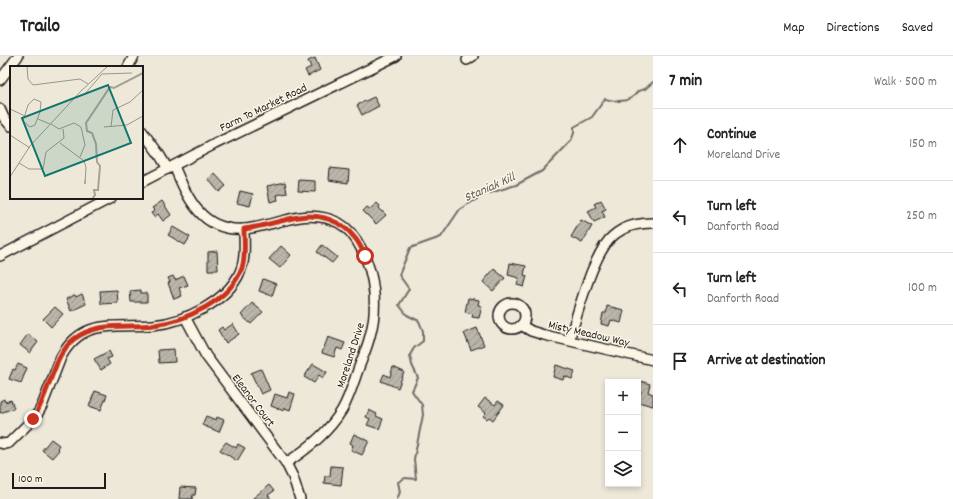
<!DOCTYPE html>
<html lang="en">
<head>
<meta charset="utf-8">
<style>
  body { margin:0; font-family:Dekko,sans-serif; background:#f2f2f2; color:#202124 }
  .controls { position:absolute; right:12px; bottom:12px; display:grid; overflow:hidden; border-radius:0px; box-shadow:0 2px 6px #0003 }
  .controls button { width:36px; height:36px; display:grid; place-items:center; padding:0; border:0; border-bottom:1px solid #e0e0e0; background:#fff; color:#202124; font:20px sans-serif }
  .scale { position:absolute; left:12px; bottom:10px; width:94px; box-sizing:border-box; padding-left:4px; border:2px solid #1c1c1c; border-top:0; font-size:11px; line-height:14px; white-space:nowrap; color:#1c1c1c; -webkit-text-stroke:3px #fcf5e5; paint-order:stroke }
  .stop { position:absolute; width:12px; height:12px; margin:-9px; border:3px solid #c8321e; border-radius:50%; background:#fff }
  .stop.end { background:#c8321e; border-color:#fff; box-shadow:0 1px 4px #0008 }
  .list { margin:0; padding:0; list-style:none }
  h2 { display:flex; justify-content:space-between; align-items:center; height:52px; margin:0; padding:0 16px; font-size:17px }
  h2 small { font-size:13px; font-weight:400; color:#757577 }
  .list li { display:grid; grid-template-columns:26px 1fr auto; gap:12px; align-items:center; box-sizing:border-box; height:72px; padding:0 16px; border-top:1px solid #e0e0e0 }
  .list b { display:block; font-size:15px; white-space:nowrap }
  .list p { margin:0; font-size:13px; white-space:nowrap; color:#757577 }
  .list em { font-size:13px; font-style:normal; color:#757577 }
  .icon { flex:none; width:22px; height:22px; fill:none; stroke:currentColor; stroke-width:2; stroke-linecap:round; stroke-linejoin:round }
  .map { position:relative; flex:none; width:653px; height:443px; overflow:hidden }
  header { display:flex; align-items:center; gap:24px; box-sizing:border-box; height:56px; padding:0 20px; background:#fff; border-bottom:1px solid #e0e0e0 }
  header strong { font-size:19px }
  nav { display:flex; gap:22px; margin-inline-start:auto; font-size:14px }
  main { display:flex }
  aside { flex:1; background:#fff }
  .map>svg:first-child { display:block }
</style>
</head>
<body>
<header>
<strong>Trailo</strong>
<nav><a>Map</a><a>Directions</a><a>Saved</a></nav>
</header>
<main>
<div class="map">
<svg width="653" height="443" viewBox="0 0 653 443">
  <defs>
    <pattern id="building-hatch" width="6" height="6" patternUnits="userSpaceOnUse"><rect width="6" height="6" fill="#bab6aa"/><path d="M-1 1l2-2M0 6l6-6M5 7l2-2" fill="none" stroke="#9f9c92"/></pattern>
  </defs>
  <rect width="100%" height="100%" fill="#eee8d9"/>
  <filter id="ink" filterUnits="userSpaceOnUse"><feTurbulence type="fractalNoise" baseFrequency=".025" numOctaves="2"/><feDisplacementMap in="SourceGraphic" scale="8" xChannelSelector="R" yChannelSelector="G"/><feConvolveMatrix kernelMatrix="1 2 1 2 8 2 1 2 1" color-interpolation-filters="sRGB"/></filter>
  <g filter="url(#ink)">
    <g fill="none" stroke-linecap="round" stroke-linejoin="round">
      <!-- stream -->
      <path stroke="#6f6c67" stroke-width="2" d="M397 443 400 436 398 426 405 422 416 423 414 403 423 359 422 349 412 335 418 322 412 309 410 299 414 292 423 285V275L419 265 407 259 399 249 409 233 399 219 410 192 441 181 460 153 484 139 516 129 542 115 571 85 574 77V71L592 61 605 43C616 46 631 47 638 35L645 33 653 26"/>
    </g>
    <!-- building -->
    <g fill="url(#building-hatch)" stroke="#1c1c1c">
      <polygon points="315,2 320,14 308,20 305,14 311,11 308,5"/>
      <polygon points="374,41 379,50 362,59 357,49"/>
      <polygon points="330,112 349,114 348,127 329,124"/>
      <polygon points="215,118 226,130 219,136 208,123"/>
      <polygon points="299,124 315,125 315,136 298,135"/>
      <polygon points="285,126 287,137 277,139 278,144 270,146 267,130"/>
      <polygon points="240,135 253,138 250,150 237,147"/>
      <polygon points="601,144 606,153 602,155 605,161 594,166 588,155 596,151 594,148"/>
      <polygon points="162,145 171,159 163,165 158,158 154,161 151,157 155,155 152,152"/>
      <polygon points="377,147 380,150 379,152 386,159 376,168 363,155 367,151 370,153"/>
      <polygon points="581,164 592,170 582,187 571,181"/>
      <polygon points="173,171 190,181 185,189 168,179"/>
      <polygon points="322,189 337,201 332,207 317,196"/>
      <polygon points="281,190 291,199 280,212 269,203"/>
      <polygon points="217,195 218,214 208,214 208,196"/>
      <polygon points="510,207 526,210 524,219 527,220 524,231 517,229 519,222 508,219"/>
      <polygon points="494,213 505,222 493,235 483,226"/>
      <polygon points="173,220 175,224 184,220 188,229 179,232 182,240 174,243 168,227 170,226 168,222"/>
      <polygon points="263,223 276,228 272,240 259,235"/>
      <polygon points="117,234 118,247 101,248 100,235"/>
      <polygon points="141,234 141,237 147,237 147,246 131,246 130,235"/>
      <polygon points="82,238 86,248 71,255 66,243 75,239 76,241"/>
      <polygon points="468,242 479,244 478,249 482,250 479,262 472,261 473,258 465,256"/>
      <polygon points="252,247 263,256 251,268 241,259"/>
      <polygon points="607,250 624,254 621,267 611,264 609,270 601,268 603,257 606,257"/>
      <polygon points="55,251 63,258 51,271 43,263"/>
      <polygon points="233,268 239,278 226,287 218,274 222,271 224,274"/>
      <polygon points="477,272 484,289 471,294 464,277"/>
      <polygon points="28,278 38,286 30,297 20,289"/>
      <polygon points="328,281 345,287 342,294 337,292 334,301 322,297"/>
      <polygon points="174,293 175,306 159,307 158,294"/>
      <polygon points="109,295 112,301 107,303 110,308 101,314 94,303"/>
      <polygon points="18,308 27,312 21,327 9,323 13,313 15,314"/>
      <polygon points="313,308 327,316 323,322 319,319 314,327 304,321"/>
      <polygon points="556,309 575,315 572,323 564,320 563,324 553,321"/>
      <polygon points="393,311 404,316 398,332 381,325 384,318 390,321"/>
      <polygon points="261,313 270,334 261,338 251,317"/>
      <polygon points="640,325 650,328 648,336 653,338 653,350 638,346 641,335 638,334"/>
      <polygon points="95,335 107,339 101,354 89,350"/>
      <polygon points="289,336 295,338 290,354 285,352 284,355 271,350 275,338 287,342"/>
      <polygon points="485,342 495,349 498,345 504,349 493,364 489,361 487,363 483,360 486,357 478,351"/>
      <polygon points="4,343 5,346 11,344 14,352 0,357 0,345"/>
      <polygon points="369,354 377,358 376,360 383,363 379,373 367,369 370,363 366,361"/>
      <polygon points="206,360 216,364 217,361 224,364 219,376 202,369"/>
      <polygon points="354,378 369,385 362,399 351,394 353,389 350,387"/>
      <polygon points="51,383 59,389 57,392 59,394 52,402 42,394"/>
      <polygon points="226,386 236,392 238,388 245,392 237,405 220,394"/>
      <polygon points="331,410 343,411 341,429 324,427 325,420 330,420"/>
      <polygon points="269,429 274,435 268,439 271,443 252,443"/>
      <polygon points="180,431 196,432 195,439 193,439 192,443 179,443"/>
    </g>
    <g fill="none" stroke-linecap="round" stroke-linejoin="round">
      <defs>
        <g id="minor">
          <polyline points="467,4 473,0"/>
          <polyline points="128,11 134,0"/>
          <polyline points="0,24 18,0"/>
          <polyline points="0,53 4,62 11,70"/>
          <polyline points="142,75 159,98 168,113"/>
          <path d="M174 110C188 143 202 176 244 173 258 172 272 167 286 164 303 159 322 158 339 167 350 173 357 184 362 194 375 220 378 252 370 280 367 292 362 303 358 314 353 328 349 342 342 354 328 377 308 393 286 407"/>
          <polyline points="142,126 215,88 396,0"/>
          <polyline points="0,200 111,142"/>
          <circle cx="512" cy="260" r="13"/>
          <polyline points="185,261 206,300 286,407 293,421 300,443"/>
          <polyline points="521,269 531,275 544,279 653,304"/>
          <path d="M569 284C578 258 593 196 613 180 624 170 639 167 653 167"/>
          <path d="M0 387 4 388 9 387 28 368 38 357 42 350 61 301C83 261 115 272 153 269 184 266 227 246 240 216 246 203 244 187 244 173"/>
        </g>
      </defs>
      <!-- minor casing -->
      <use href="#minor" stroke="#1c1c1c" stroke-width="12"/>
      <!-- minor -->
      <use href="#minor" stroke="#fcf5e5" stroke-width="9"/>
    </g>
  </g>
  <g fill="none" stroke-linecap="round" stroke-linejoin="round" filter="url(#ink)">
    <!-- route -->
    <path stroke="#c8321e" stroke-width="5" d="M33 363C48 341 54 298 74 283 98 265 126 272 154 269 185 265 230 245 242 212 246 200 244 186 244 173 263 171 280 164 299 161 319 157 342 165 354 181 359 186 362 193 365 200"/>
  </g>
  <g text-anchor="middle" stroke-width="3" stroke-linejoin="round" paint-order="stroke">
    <!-- street labels -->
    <g font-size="12" fill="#1c1c1c" stroke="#fcf5e5">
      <text transform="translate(263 51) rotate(-26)" y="4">Farm To Market Road</text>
      <text transform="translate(589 277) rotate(13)" y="4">Misty Meadow Way</text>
      <text transform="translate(350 299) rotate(-72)" y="4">Moreland Drive</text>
      <text transform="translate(254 344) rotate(53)" y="4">Eleanor Court</text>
    </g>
    <!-- water labels -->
    <g font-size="13" font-style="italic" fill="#5b5854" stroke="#fcf5e5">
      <text transform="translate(489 130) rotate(-24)" y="5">Staniak Kill</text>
    </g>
  </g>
  <!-- overview -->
  <g transform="translate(10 10)">
    <rect width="133" height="133" fill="#eee8d9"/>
    <path fill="none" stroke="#a7a299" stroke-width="2" d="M82 133 85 129 84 124H88L90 100 87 96 86 78 82 67 77 65 76 57 100 21 104 22 133 7"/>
    <path fill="none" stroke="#9a968d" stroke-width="1" d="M17 0 18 13 23 19 70 13 78 18M74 29 92 8 122 7M24 33 31 36 30 46 25 59 20 61 13 55 18 39ZM0 43 15 50M28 53 40 58M41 58 49 63 64 57 71 61 75 79 70 91M94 61 117 59 133 50M101 61 103 44 120 36 133 24M0 69 20 82M50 77 74 95 76 101 75 118V114M9 97 19 103H33L36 86 54 72 53 63M0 111 20 80 71 25 98 0"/>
    <path fill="#0f766e" fill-opacity="0.15" stroke="#0f766e" stroke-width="2" d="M98 19 121 77 35 110 12 52Z"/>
    <rect width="133" height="133" fill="none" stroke="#1c1c1c" stroke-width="2"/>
  </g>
</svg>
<div class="controls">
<button>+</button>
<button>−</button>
<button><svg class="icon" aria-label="layers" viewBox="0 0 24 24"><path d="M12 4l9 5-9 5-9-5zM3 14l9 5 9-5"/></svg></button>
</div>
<div class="scale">100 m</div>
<div class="stop" style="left:365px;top:200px"></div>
<div class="stop end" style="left:33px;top:363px"></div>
</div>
<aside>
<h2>7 min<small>Walk · 500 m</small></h2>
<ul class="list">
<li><svg class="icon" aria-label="ahead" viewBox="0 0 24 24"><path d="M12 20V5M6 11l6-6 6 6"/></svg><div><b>Continue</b><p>Moreland Drive</p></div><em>150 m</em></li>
<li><svg class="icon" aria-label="left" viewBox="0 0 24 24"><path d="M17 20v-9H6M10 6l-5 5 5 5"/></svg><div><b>Turn left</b><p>Danforth Road</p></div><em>250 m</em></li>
<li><svg class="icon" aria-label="left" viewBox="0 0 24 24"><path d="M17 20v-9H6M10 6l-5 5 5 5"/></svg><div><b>Turn left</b><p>Danforth Road</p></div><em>100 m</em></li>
<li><svg class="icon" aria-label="arrive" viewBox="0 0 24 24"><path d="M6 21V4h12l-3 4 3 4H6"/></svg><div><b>Arrive at destination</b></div></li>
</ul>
</aside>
</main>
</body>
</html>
